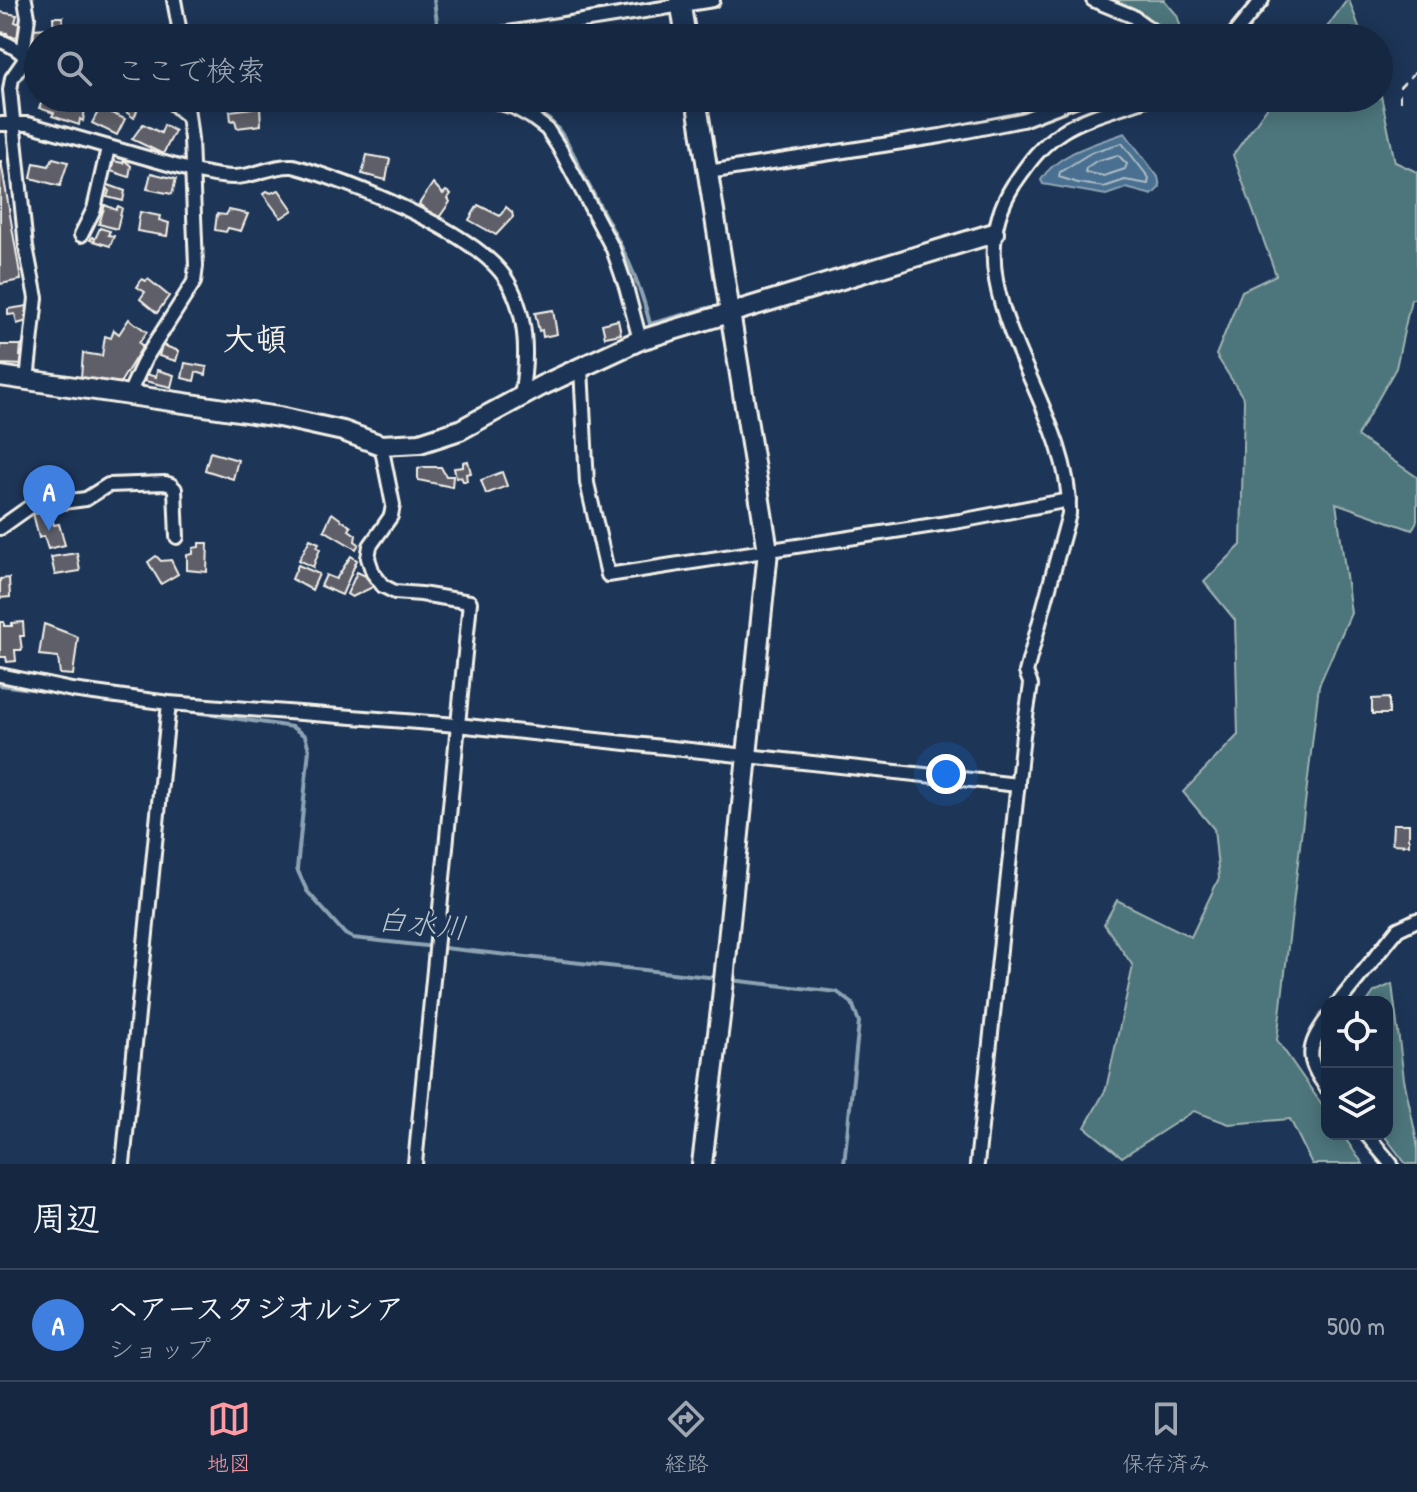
<!DOCTYPE html>
<html lang="ja">
<head>
<meta charset="utf-8">
<style>
  body { margin:0; font-family:"Patrick Hand","Klee One",sans-serif; background:#1f3048; color:#f1f3f6 }
  .controls { position:absolute; right:24px; bottom:24px; display:grid; overflow:hidden; border-radius:16px; box-shadow:0 4px 20px #0003 }
  .controls button { width:72px; height:72px; display:grid; place-items:center; padding:0; border:0; border-bottom:2px solid #35445a; background:#162841; color:#f1f3f6; font:40px sans-serif }
  .you { position:absolute; left:946px; top:774px; width:28px; height:28px; margin:-20px; border:6px solid #fff; border-radius:50%; background:#1a73e8; box-shadow:0 0 0 12px #1a73e833 }
  .badge { display:grid; place-items:center; width:52px; height:52px; border-radius:50%; background:#ff9aa2; color:#fff; font-size:26px; font-weight:700 }
  .pin { position:absolute; translate:-50% -66px; filter:drop-shadow(0 2px 4px #0008) }
  .pin::after { content:''; position:absolute; top:42px; width:28px; height:24px; background:inherit; clip-path:polygon(0 0,100% 0,50% 100%) }
  .list { margin:0; padding:0; list-style:none }
  h2 { display:flex; justify-content:space-between; align-items:center; height:104px; margin:0; padding:0 32px; font-size:34px }
  h2 small { font-size:26px; font-weight:400; color:#9ea6b1 }
  .list li { display:grid; grid-template-columns:52px 1fr auto; gap:24px; align-items:center; box-sizing:border-box; height:112px; padding:0 32px; border-top:2px solid #35445a }
  .list b { display:block; font-size:30px; white-space:nowrap }
  .list p { margin:0; font-size:26px; white-space:nowrap; color:#9ea6b1 }
  .list em { font-size:26px; font-style:normal; color:#9ea6b1 }
  .icon { flex:none; width:44px; height:44px; fill:none; stroke:currentColor; stroke-width:2; stroke-linecap:round; stroke-linejoin:round }
  .map { position:relative; flex:none; width:1417px; height:1164px; overflow:hidden }
  .search { position:absolute; background:#162841; box-shadow:0 4px 20px #0003; left:24px; right:24px; top:24px; height:88px; display:flex; align-items:center; gap:20px; box-sizing:border-box; padding:0 28px; border-radius:44px; color:#9ea6b1; font-size:30px }
  .sheet { height:216px; background:#162841 }
  nav { display:flex; justify-content:space-around; align-items:center; box-sizing:border-box; height:112px; border-top:2px solid #35445a; background:#162841; font-size:22px; color:#9ea6b1 }
  nav a { display:grid; justify-items:center; gap:4px }
  nav .on { color:#ff9aa2 }
  .map>svg:first-child { display:block }
</style>
</head>
<body>
<div class="map">
<svg width="1417" height="1164" viewBox="0 0 1417 1164">
  <rect width="100%" height="100%" fill="#1d3557"/>
  <filter id="ink" filterUnits="userSpaceOnUse"><feTurbulence type="fractalNoise" baseFrequency=".0125" numOctaves="2"/><feDisplacementMap in="SourceGraphic" scale="16" xChannelSelector="R" yChannelSelector="G"/><feConvolveMatrix kernelMatrix="1 2 1 2 8 2 1 2 1" color-interpolation-filters="sRGB"/></filter>
  <g filter="url(#ink)">
    <!-- green -->
    <g fill="#4d767b" stroke="#a0b4b2" stroke-width="2">
      <polygon points="1112,0 1164,0 1177,15 1184,38 1169,38 1131,7"/>
      <polygon points="1347,0 1349,0 1363,38 1319,38"/>
      <polygon points="1379,86 1395,162 1417,172 1417,299 1411,299 1396,368 1357,436 1417,477 1417,521 1412,530 1336,503 1351,613 1319,685 1277,1040 1327,1112 1327,1134 1342,1134 1363,1164 1312,1164 1290,1119 1229,1124 1194,1111 1122,1157 1085,1127 1106,1089 1133,966 1104,924 1117,900 1191,937 1219,878 1214,829 1183,792 1238,735 1235,620 1204,582 1241,545 1244,399 1216,355 1242,291 1276,275 1233,155 1274,98 1379,98"/>
      <polygon points="1392,984 1404,1079 1417,1142 1417,1164 1406,1164 1383,1134 1387,1134 1387,1002 1367,1002 1374,992"/>
    </g>
    <!-- water -->
    <path fill="#486f90" stroke="#8da3b3" stroke-width="2" d="M1125 133 1158 177 1160 187 1152 195 1126 188 1106 195 1043 184 1041 180C1057 153 1097 143 1125 133Z"/>
    <g fill="none" stroke-linecap="round" stroke-linejoin="round">
      <!-- shore -->
      <g stroke="#afbdc5" stroke-width="2">
        <polygon points="1122,143 1149,178 1148,184 1125,180 1104,187 1078,183 1059,177 1060,172 1092,152"/>
        <polygon points="1118,155 1127,164 1125,169 1104,176 1085,172 1086,168 1096,161"/>
      </g>
      <!-- stream -->
      <g stroke="#8da3b3" stroke-width="4">
        <polyline points="434,0 439,37"/>
        <path d="M513 98C530 105 547 115 558 129 571 145 579 166 588 184 614 233 637 269 650 324L712 307"/>
        <polyline points="0,685 54,692"/>
        <polyline points="181,710 292,727 305,736 309,749 297,869 307,891 345,934 353,938 717,978"/>
        <polyline points="730,980 837,992 852,1003 859,1022 844,1164"/>
      </g>
    </g>
    <!-- building -->
    <g fill="#5f5e69" stroke="#f4f1e8" stroke-width="2">
      <polygon points="0,12 17,15 15,22 20,24 19,37 8,36 7,33 0,32"/>
      <polygon points="53,17 63,17 62,38 38,38 38,55 35,55 33,29 48,28 47,35 54,35"/>
      <polygon points="44,98 69,98 86,103 83,121 80,119 79,125 52,116 54,113 39,108"/>
      <polygon points="127,98 140,104 134,118 122,109"/>
      <polygon points="260,107 261,125 237,128 235,120 231,121 230,111"/>
      <polygon points="100,108 125,119 117,135 92,123"/>
      <polygon points="143,124 161,133 164,125 175,131 163,154 132,139"/>
      <polygon points="367,155 390,159 386,180 362,174"/>
      <polygon points="53,158 68,162 60,186 31,178 34,163 49,166"/>
      <polygon points="124,160 131,166 129,177 111,171 114,161 123,163"/>
      <polygon points="1,161 21,280 0,284 0,161"/>
      <polygon points="151,173 176,179 172,194 147,189"/>
      <polygon points="433,183 443,194 446,191 451,194 448,198 450,202 438,219 419,204"/>
      <polygon points="106,184 125,191 123,201 107,197 109,191 105,188"/>
      <polygon points="279,190 293,210 281,218 263,194 267,191 271,193"/>
      <polygon points="105,205 116,210 118,206 122,208 117,229 99,224"/>
      <polygon points="478,205 500,216 506,207 512,212 513,217 496,235 469,220"/>
      <polygon points="229,210 248,214 241,231 228,228 226,232 215,230 217,214 226,215"/>
      <polygon points="140,212 160,216 159,220 169,223 167,236 137,231"/>
      <polygon points="100,228 110,231 108,235 114,236 110,246 90,240 92,237 95,239"/>
      <polygon points="142,279 146,281 148,279 169,296 157,313 140,299 145,292 137,287"/>
      <polygon points="28,306 27,321 17,324 15,314 8,315 8,309"/>
      <polygon points="553,310 557,334 543,337 542,330 539,331 535,313"/>
      <polygon points="129,319 147,332 139,343 143,346 120,383 81,378 83,353 102,356 105,336 111,338 114,330 119,334"/>
      <polygon points="618,320 621,334 605,337 602,324"/>
      <polygon points="0,345 21,345 20,356 25,357 24,365 0,364"/>
      <polygon points="162,345 179,351 176,361 159,356"/>
      <polygon points="185,363 207,367 206,375 196,372 194,381 182,378"/>
      <polygon points="157,370 174,375 171,387 145,381 146,374 156,377"/>
      <polygon points="210,452 238,460 233,479 205,470"/>
      <polygon points="468,461 471,473 466,474 467,481 463,481 461,477 456,478 454,468 463,467 463,462"/>
      <polygon points="423,467 441,467 446,476 453,476 452,487 418,480 418,469"/>
      <polygon points="502,472 507,486 486,494 481,480"/>
      <polygon points="49,509 54,525 59,524 65,545 48,549 44,536 39,538 33,513"/>
      <polygon points="332,513 351,527 349,530 356,535 355,541 359,544 356,549 324,530"/>
      <polygon points="310,539 319,543 317,547 320,549 313,567 299,560"/>
      <polygon points="199,543 208,543 207,572 187,570 187,555 193,554 193,548 199,547"/>
      <polygon points="77,553 80,571 55,575 51,557"/>
      <polygon points="156,556 161,561 171,560 178,574 161,584 148,562"/>
      <polygon points="351,556 357,560 342,595 321,586 326,575 336,579"/>
      <polygon points="298,565 319,574 312,590 292,579"/>
      <polygon points="357,572 368,577 375,586 352,597 347,594"/>
      <polygon points="9,578 10,597 0,598 0,579"/>
      <polygon points="0,622 4,622 4,626 12,626 12,623 23,622 24,636 20,636 22,650 15,650 16,661 7,662 6,657 0,657"/>
      <polygon points="44,624 78,637 73,675 60,674 58,657 39,655"/>
      <polygon points="1389,698 1389,714 1372,714 1372,699"/>
      <polygon points="1393,824 1409,824 1409,845 1392,844"/>
    </g>
    <g fill="none" stroke-linecap="round" stroke-linejoin="round">
      <defs>
        <g id="street">
          <polyline points="174,0 181,38"/>
          <polyline points="1093,0 1132,16 1162,38"/>
          <polyline points="181,38 264,38"/>
          <polyline points="477,38 713,0"/>
          <polyline points="1231,38 1262,0"/>
          <path d="M0 41C16 45 23 57 38 62"/>
          <polyline points="23,55 28,17 25,0"/>
          <polyline points="26,58 12,78 10,90 26,247 36,298 27,380"/>
          <polyline points="167,98 188,117"/>
          <polyline points="484,98 513,107 531,117 547,129 560,149 613,249 626,287 640,340"/>
          <path d="M0 124H28L193 171C209 174 228 179 244 176 261 173 275 165 293 166 349 181 471 230 504 276 528 310 528 357 521 396"/>
          <polyline points="708,172 941,136 1022,120 1080,98"/>
          <polyline points="81,235 94,209 108,148"/>
          <polyline points="581,368 587,483 608,575 960,521 1069,500"/>
          <polyline points="129,394 145,359 194,282 196,266 191,139 186,98"/>
          <polyline points="381,445 393,505 391,516 370,546 368,558 373,573 383,586 395,592 421,594 470,602 415,1164"/>
          <polyline points="0,528 31,506 86,499 108,485 165,483 171,485 175,489 177,537"/>
          <polyline points="0,675 72,690 169,703 457,725 1018,785"/>
          <polyline points="1339,1002 1398,929 1417,920"/>
          <path d="M1327 1019C1307 1047 1305 1060 1327 1088"/>
          <polyline points="1366,1134 1391,1164"/>
          <polyline points="123,1164 169,703"/>
          <path d="M977 1164 1023 735 1031 685 1026 672 1069 514C1073 403 945 291 1014 184 1029 162 1041 145 1063 131 1086 116 1122 108 1148 98"/>
        </g>
        <g id="secondary">
          <polyline points="680,0 686,38"/>
          <polyline points="696,98 768,551 721,1009 702,1164"/>
          <polyline points="0,376 279,417 343,431 381,445 420,443 460,430 541,386 640,340 994,233"/>
        </g>
      </defs>
      <!-- street casing -->
      <use href="#street" stroke="#f4f1e8" stroke-width="18"/>
      <!-- secondary casing -->
      <use href="#secondary" stroke="#f4f1e8" stroke-width="24"/>
      <!-- path -->
      <polyline stroke="#f4f1e8" stroke-width="2" stroke-dasharray="8 6" stroke-linecap="butt" points="1400,102 1400,87 1417,70"/>
      <!-- street -->
      <use href="#street" stroke="#1d3557" stroke-width="12"/>
      <!-- secondary -->
      <use href="#secondary" stroke="#1d3557" stroke-width="18"/>
    </g>
  </g>
  <g text-anchor="middle" stroke-width="6" stroke-linejoin="round" paint-order="stroke">
    <!-- water labels -->
    <g font-size="30" font-style="italic" fill="#b8c4c9" stroke="#1d3557">
      <text transform="translate(422 924) rotate(6)" y="10">白水川</text>
    </g>
    <!-- quarter labels -->
    <g font-size="32" font-weight="bold" fill="#f4f1e8" stroke="#1d3557">
      <text x="255" y="350">大頓</text>
    </g>
  </g>
</svg>
<div class="controls">
<button><svg class="icon" aria-label="locate" viewBox="0 0 24 24"><circle cx="12" cy="12" r="6"/><path d="M12 2v4M12 18v4M2 12h4M18 12h4"/></svg></button>
<button><svg class="icon" aria-label="layers" viewBox="0 0 24 24"><path d="M12 4l9 5-9 5-9-5zM3 14l9 5 9-5"/></svg></button>
</div>
<div class="you"></div>
<div class="pin badge" style="left:49px;top:531px;background:#3f7fe0">A</div>
<div class="search"><svg class="icon" aria-label="search" viewBox="0 0 24 24"><circle cx="10" cy="10" r="6"/><path d="M15 15l6 6"/></svg>ここで検索</div>
</div>
<section class="sheet">
<h2>周辺<small></small></h2>
<ul class="list">
<li><span class="badge" style="background:#3f7fe0">A</span><div><b>ヘアースタジオルシア</b><p>ショップ</p></div><em>500 m</em></li>
</ul>
</section>
<nav>
<a class="on"><svg class="icon" aria-label="map" viewBox="0 0 24 24"><path d="M3 6l6-2 6 2 6-2v14l-6 2-6-2-6 2zM9 4v14M15 6v14"/></svg>地図</a>
<a><svg class="icon" aria-label="directions" viewBox="0 0 24 24"><path d="M12 3l9 9-9 9-9-9zM9 14v-3h6M13 9l2 2-2 2"/></svg>経路</a>
<a><svg class="icon" aria-label="saved" viewBox="0 0 24 24"><path d="M7 4h10v16l-5-4-5 4z"/></svg>保存済み</a>
</nav>
</body>
</html>
